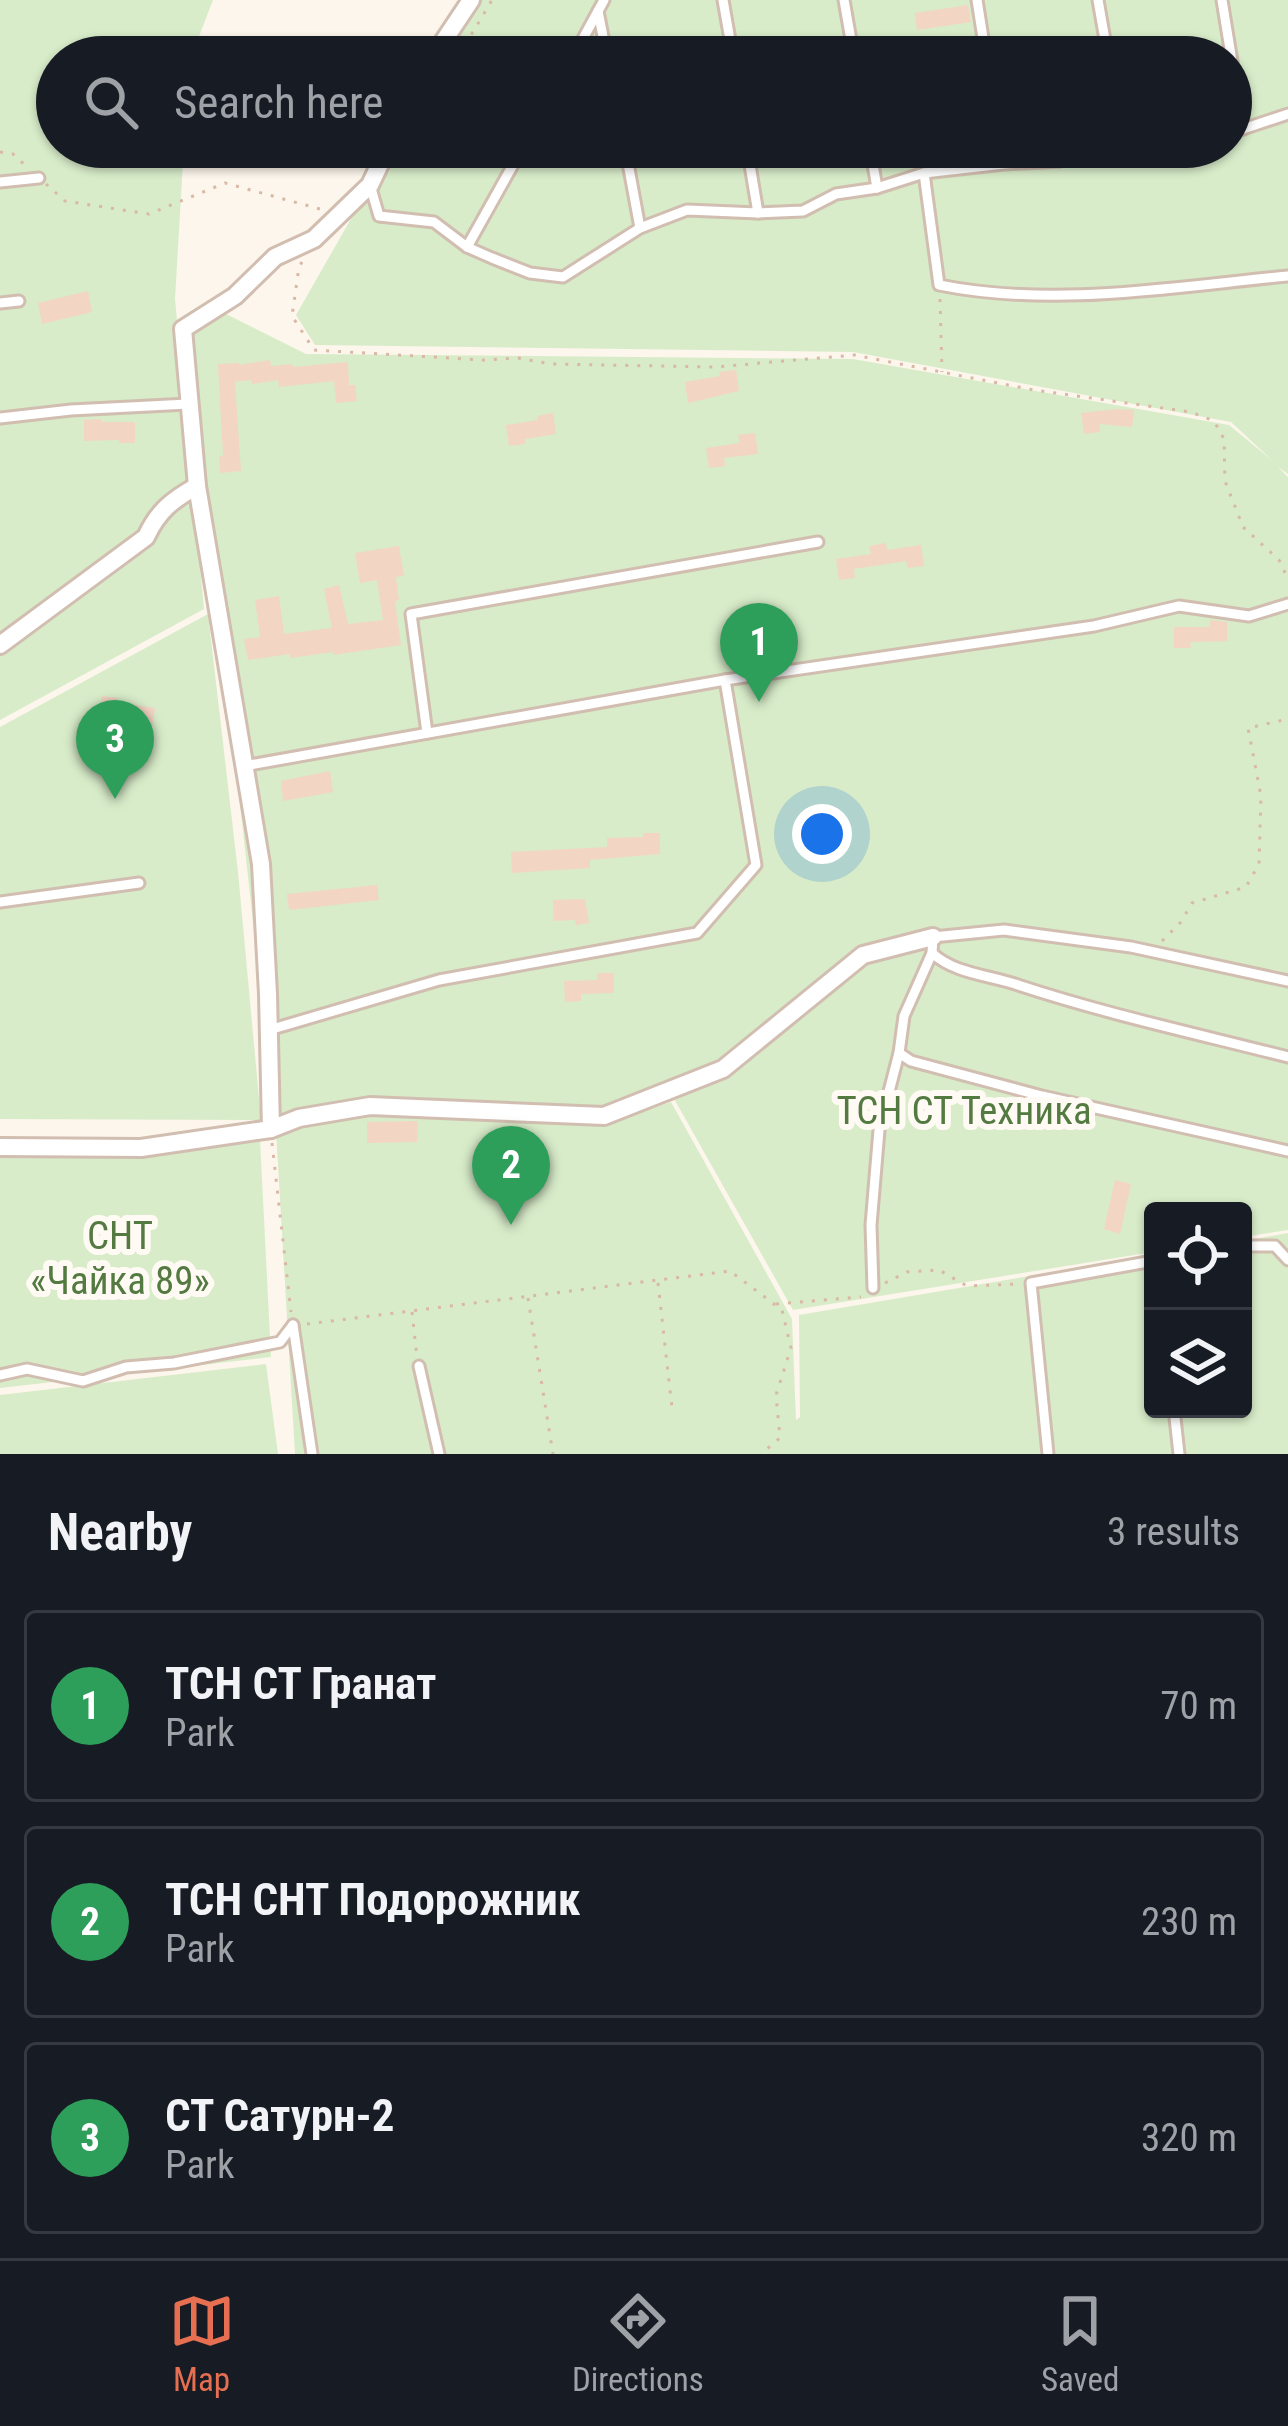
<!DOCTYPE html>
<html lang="en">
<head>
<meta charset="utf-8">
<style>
  body { margin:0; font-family:"Roboto Condensed",sans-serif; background:#20242c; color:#f1f3f6 }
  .controls { position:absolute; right:36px; bottom:36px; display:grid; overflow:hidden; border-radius:12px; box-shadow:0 3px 9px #0004 }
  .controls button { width:108px; height:108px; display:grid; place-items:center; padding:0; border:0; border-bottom:3px solid #363941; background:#171b24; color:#f1f3f6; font:60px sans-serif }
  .you { position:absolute; left:822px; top:834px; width:42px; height:42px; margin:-30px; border:9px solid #fff; border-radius:50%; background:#1a73e8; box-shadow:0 0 0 18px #1a73e833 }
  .badge { display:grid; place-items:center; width:78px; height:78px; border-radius:50%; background:#e76f51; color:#fff; font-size:39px; font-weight:700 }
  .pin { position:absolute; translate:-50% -99px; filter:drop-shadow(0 3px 6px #0008) }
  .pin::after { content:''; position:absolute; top:63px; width:42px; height:36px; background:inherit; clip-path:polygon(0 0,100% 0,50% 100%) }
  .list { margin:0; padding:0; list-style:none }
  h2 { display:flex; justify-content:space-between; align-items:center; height:156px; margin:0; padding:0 48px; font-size:51px }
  h2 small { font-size:39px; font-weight:400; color:#9ea1a6 }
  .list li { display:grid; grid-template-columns:78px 1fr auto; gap:36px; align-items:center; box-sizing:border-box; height:192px; margin:0 24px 24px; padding:0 24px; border:3px solid #363941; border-radius:12px }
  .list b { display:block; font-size:45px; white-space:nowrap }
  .list p { margin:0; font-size:39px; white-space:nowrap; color:#9ea1a6 }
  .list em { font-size:39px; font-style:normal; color:#9ea1a6 }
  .icon { flex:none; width:66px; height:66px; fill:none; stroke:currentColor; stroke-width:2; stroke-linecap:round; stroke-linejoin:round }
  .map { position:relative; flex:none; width:1288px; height:1454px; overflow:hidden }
  .search { position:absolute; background:#171b24; box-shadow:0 3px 9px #0004; left:36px; right:36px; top:36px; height:132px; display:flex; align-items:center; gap:30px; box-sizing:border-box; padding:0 42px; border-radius:66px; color:#9ea1a6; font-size:45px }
  .sheet { height:804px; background:#171b24 }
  nav { display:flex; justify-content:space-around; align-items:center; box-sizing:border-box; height:168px; border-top:3px solid #363941; background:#171b24; font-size:33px; color:#9ea1a6 }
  nav a { display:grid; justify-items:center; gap:6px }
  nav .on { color:#e76f51 }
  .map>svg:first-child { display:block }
</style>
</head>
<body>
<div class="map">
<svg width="1288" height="1454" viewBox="0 0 1288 1454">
  <rect width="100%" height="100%" fill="#fdf6ec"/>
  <!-- green -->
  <g fill="#d8ecc9">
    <polygon points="0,0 213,0 191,57 57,57 57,147 157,147 153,158 183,162 175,299 204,609 0,720"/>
    <polygon points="478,0 1288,0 1288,474 1278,467 1288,477 1288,979 1002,927 862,950 720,1065 604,1112 370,1102 275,1122 188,331 220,311 306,354 853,359 1229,425 1274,462 1231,422 853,352 315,345 296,315 392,147 1231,147 1231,57 443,57"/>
    <polygon points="208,614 238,872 261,1120 0,1119 0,727"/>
    <polygon points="1005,933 1155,956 1288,987 1288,1230 1243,1237 1243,1211 1153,1211 1153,1252 793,1310 673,1097 863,961 929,942"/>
    <polygon points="671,1102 792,1319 796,1420 800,1417 799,1315 1153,1255 1153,1409 1243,1409 1243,1241 1288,1233 1288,1454 295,1454 276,1131 370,1110 610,1123"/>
    <polygon points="260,1139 271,1357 0,1388 0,1141"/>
    <polygon points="266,1364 278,1454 0,1454 0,1395"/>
  </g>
  <!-- building -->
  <g fill="#f3d5c3">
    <polygon points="968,5 971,22 917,30 915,13"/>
    <polygon points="88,291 92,312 42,324 38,303"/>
    <polygon points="270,360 271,366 292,364 293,367 348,362 349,385 355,385 357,401 336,403 334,381 279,387 278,380 252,384 251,380 235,382 241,471 220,473 219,456 223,456 218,364 239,363 239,365"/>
    <polygon points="736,370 739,391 688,403 685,382 720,376 719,372"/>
    <polygon points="1116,409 1134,410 1132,427 1099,424 1100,432 1084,434 1081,413"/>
    <polygon points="553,413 556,434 525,439 525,444 509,446 506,425 538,420 537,416"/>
    <polygon points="101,419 101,422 135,422 135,443 119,443 119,440 84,441 84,420"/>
    <polygon points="755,433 758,454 724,458 725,466 709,468 706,448 740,443 738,435"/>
    <polygon points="886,543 887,550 921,545 924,566 908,568 906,561 854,569 855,578 839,580 836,559 871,554 869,546"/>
    <polygon points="399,546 404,576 396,577 399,600 395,601 401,645 333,655 333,652 290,658 290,654 248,660 244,639 260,637 255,600 279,596 284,634 332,628 324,589 339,585 348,624 383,620 377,580 360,583 355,553"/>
    <polygon points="1210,620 1227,622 1227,641 1190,642 1191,648 1174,648 1174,627 1210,627"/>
    <polygon points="102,696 118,698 118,702 155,708 152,728 135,726 136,722 99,717"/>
    <polygon points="330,771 333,792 283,801 281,781"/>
    <polygon points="643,833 660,833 660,854 590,860 590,868 512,873 511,852 607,847 607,838 643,837"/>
    <polygon points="377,885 379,900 289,910 287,894"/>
    <polygon points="585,899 589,923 576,925 575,920 554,921 553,900"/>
    <polygon points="597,973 614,973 614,993 581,994 581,1001 565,1002 564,981 597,980"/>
    <polygon points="418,1121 417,1142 367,1143 367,1122"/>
    <polygon points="1115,1180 1131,1184 1120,1234 1104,1229"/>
  </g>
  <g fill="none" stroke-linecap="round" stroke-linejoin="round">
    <defs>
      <g id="service">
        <polyline points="723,0 733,57"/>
        <polyline points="844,0 854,57"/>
        <polyline points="977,0 986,57"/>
        <polyline points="1098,0 1108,57"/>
        <polyline points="1222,0 1243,129"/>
        <polyline points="598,11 607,57"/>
        <polyline points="573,57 604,0"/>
        <polyline points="1231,128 1243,129 1288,114"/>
        <polyline points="625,147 640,228"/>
        <polyline points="747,147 758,213"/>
        <polyline points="870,147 877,188"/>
        <path d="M924 173 939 285C1054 308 1172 287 1288 276"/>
        <polyline points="0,182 39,178"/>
        <polyline points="370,185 379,216 434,222 467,247 492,258 530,273 563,277 640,228 687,210 758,213 803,211 836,194 877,188 924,173 1004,164 1061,161 1087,147"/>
        <polyline points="467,247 523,147"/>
        <polyline points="0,303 19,301"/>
        <polyline points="0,418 71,410 188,404"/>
        <polyline points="427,733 411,614 818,542"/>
        <polyline points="244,766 725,680 1094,626 1179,606 1249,616 1288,604"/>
        <polyline points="0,902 139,883"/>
        <path d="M932 953C955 974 989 975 1018 985 1106 1014 1198 1034 1288 1057"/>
        <polyline points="269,1030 439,980 697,933 756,865 725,680"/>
        <polyline points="899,1053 911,1061 1042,1096 1288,1151"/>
        <polyline points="1243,1246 1275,1246 1288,1260"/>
        <polyline points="873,1288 871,1225 879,1130 899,1053 904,1016 932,953 933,937 1004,930 1131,947 1288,981"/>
        <polyline points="293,1325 312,1454"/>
        <polyline points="419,1366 439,1454"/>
        <polyline points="0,1375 27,1369 83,1381 126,1367 174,1363 280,1342 293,1325"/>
        <polyline points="1174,1409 1179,1454"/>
        <polyline points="1048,1454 1031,1283 1153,1261"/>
      </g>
      <g id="minor">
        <polyline points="433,57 471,0"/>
        <path d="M0 645 146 537C158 511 172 500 197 486"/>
        <polyline points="271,1129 268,994 261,864 197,486 183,329 235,296 275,257 314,239 370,185 388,147"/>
        <polyline points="0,1147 141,1148 271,1129 299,1118 370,1106 604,1116 723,1069 863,955 933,937"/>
      </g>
    </defs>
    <!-- service casing -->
    <use href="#service" stroke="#d1beb0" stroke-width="15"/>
    <!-- minor casing -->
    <use href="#minor" stroke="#d1beb0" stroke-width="22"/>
    <!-- path -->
    <g stroke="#d9b8a5" stroke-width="3" stroke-dasharray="3 9" stroke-linecap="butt">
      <polyline points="456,53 473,32 492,0"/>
      <polyline points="0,152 13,154 26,166"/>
      <polyline points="397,165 410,147"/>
      <polyline points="46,184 65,201 149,214 225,183 320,209"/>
      <polyline points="302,262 299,267 292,316 314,350 483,360 518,358 551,364 715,367 854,355 1034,390 1191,412 1214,421 1224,439 1225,481 1243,527 1279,560 1288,579"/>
      <polyline points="940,299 942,372"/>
      <polyline points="1162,941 1181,922 1192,903 1246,887 1259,864 1261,796 1248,728 1288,719"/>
      <polyline points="272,1143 291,1312"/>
      <polyline points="658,1283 672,1408"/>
      <polyline points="885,1283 907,1272 939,1270 967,1286 1018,1284"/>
      <polyline points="528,1298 553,1454"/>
      <polyline points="776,1304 861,1297"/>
      <polyline points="412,1312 417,1357"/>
      <polyline points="307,1324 730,1271 782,1310 791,1348 776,1395 780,1438 761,1454"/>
    </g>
    <!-- service -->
    <use href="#service" stroke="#fff" stroke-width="9"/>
    <!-- minor -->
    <use href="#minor" stroke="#fff" stroke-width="16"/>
  </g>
  <g text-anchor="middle" stroke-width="12" stroke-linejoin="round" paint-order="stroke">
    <!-- park labels -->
    <g font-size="39" fill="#537a41" stroke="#fffaf3">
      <text x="964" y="1124">ТСН СТ Техника</text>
      <text x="120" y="1249">СНТ<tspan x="120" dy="45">«Чайка 89»</tspan></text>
    </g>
  </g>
</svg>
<div class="controls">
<button><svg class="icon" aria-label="locate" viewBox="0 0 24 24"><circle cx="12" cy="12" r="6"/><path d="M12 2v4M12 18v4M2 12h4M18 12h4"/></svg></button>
<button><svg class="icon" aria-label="layers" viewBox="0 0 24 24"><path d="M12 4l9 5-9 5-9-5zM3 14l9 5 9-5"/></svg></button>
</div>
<div class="you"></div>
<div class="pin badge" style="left:759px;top:702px;background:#2e9e5b">1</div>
<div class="pin badge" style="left:511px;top:1225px;background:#2e9e5b">2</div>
<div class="pin badge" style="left:115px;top:799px;background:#2e9e5b">3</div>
<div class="search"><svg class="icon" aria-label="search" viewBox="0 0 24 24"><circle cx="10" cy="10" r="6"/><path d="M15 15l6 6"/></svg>Search here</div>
</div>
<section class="sheet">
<h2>Nearby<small>3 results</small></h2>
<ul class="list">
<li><span class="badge" style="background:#2e9e5b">1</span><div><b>ТСН СТ Гранат</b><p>Park</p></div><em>70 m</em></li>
<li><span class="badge" style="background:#2e9e5b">2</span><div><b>ТСН СНТ Подорожник</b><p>Park</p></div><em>230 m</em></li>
<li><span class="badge" style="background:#2e9e5b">3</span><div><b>СТ Сатурн-2</b><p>Park</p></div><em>320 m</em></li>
</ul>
</section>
<nav>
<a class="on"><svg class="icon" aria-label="map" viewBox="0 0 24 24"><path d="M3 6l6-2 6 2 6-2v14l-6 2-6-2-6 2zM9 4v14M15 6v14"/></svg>Map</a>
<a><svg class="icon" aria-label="directions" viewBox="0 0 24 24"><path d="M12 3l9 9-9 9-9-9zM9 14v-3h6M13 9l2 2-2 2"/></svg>Directions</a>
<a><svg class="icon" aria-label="saved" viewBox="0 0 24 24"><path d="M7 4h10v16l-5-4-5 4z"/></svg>Saved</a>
</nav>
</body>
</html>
